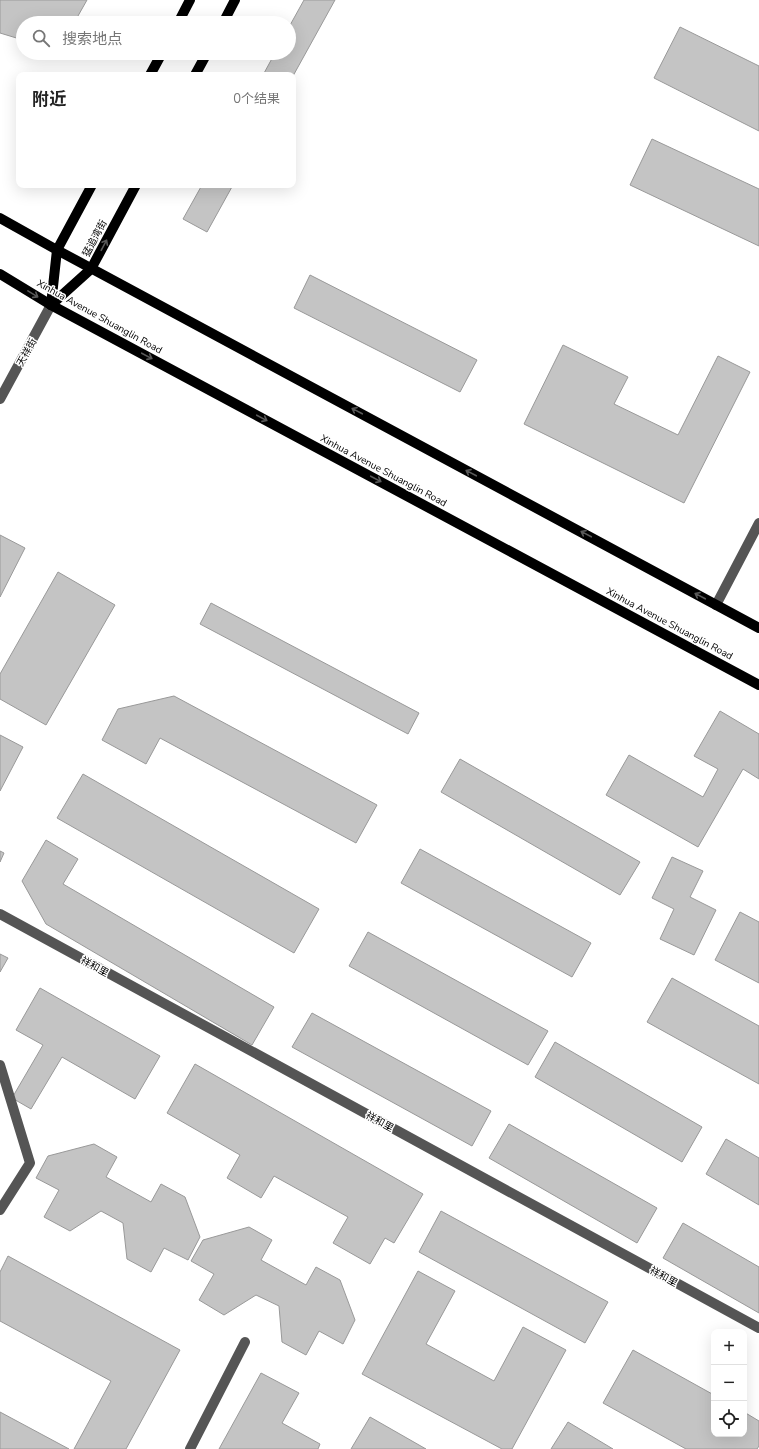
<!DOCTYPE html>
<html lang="zh">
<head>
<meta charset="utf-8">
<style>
  body { margin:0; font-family:"Nunito Sans","Noto Sans SC",sans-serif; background:#f2f2f2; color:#222 }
  .controls { position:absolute; right:12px; bottom:12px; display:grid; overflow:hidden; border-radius:8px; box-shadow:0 4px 16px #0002 }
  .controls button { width:36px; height:36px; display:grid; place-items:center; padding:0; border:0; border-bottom:1px solid #e0e0e0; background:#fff; color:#222; font:20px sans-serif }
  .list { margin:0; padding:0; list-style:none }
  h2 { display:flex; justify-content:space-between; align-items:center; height:52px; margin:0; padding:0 16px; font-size:17px }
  h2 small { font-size:13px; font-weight:400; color:#767676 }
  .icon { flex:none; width:22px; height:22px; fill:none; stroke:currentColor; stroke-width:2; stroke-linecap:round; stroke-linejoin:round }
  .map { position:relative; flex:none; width:759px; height:1449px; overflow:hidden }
  .search { position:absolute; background:#fff; box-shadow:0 4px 16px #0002; left:16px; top:16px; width:280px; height:44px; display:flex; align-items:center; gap:10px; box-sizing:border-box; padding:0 14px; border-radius:22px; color:#767676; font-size:15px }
  .panel { position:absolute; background:#fff; box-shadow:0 4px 16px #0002; left:16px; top:72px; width:280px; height:116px; border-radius:8px }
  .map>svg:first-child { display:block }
</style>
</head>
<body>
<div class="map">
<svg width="759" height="1449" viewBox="0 0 759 1449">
  <rect width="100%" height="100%" fill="#fff"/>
  <!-- building -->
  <g fill="#c4c4c4" stroke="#999">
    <polygon points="0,0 87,0 74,23 23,23 23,40 0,33"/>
    <polygon points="304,0 335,0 293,76 293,75 263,75 275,53 289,53 289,27"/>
    <polygon points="680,27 759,66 759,131 654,78"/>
    <polygon points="652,139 759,189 759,246 630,185"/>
    <polygon points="202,185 233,185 207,232 183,219"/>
    <polygon points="310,275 477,360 460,392 294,308"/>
    <polygon points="563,345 628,377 614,404 678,435 718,356 750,372 684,503 524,424"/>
    <polygon points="0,535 25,548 0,597"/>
    <polygon points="58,572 115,605 46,725 0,699 0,674"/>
    <polygon points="211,603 419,713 408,734 200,624"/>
    <polygon points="174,696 377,805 356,843 160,738 146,764 102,740 118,709"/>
    <polygon points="720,711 759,734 759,779 743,769 698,847 606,795 629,755 703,797 718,769 694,756"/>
    <polygon points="0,735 23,747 0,791"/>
    <polygon points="460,759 640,862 620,895 441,792"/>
    <polygon points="83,774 319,909 294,953 57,818"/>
    <polygon points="46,840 78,859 63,884 274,1007 252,1045 46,924 22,881"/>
    <polygon points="420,849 591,943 572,977 401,883"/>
    <polygon points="0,851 4,853 0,862"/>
    <polygon points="672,857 703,871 690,897 716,910 694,955 660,939 674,909 652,898"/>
    <polygon points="740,912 759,922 759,983 715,960"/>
    <polygon points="368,932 548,1031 528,1065 349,966"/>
    <polygon points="0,954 8,958 0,972"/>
    <polygon points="672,978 759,1026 759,1084 647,1022"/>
    <polygon points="40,988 160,1056 135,1099 62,1057 31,1109 12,1098 43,1045 16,1030"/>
    <polygon points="312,1013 491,1111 472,1146 292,1047"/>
    <polygon points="555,1042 702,1127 682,1162 535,1077"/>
    <polygon points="195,1064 423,1194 394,1243 385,1238 370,1264 333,1243 348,1217 274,1176 261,1198 227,1178 240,1155 167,1113"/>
    <polygon points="509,1124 657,1208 637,1243 489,1158"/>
    <polygon points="726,1139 759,1158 759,1205 706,1174"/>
    <polygon points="94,1144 117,1157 106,1177 151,1202 161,1184 185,1197 200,1237 188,1260 164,1248 151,1272 127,1259 123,1223 101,1211 70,1231 44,1217 59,1190 36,1178 48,1156"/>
    <polygon points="441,1211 608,1302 585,1343 419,1252"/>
    <polygon points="683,1223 759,1267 759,1313 663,1258"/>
    <polygon points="249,1227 272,1240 261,1260 306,1285 316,1267 340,1280 355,1320 343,1344 319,1331 306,1355 282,1342 279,1306 256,1295 224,1315 199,1300 214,1274 191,1261 203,1240"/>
    <polygon points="8,1256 180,1350 126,1449 74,1449 111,1381 0,1321 0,1272"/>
    <polygon points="418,1271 455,1291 426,1344 494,1381 523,1327 566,1350 512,1449 502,1449 362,1374"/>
    <polygon points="633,1350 714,1395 714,1434 744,1434 744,1412 759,1421 759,1446 757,1449 686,1449 603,1403"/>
    <polygon points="261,1373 299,1393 282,1423 320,1444 318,1449 219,1449"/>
    <polygon points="0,1412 69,1449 0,1449"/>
    <polygon points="370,1417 426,1449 351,1449"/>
    <polygon points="568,1422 613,1449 551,1449"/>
  </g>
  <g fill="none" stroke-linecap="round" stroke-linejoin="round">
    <!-- minor -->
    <g stroke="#555" stroke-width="10">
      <polyline points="0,399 51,305"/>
      <polyline points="716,605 759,523"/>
      <polyline points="0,914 759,1328"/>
      <polyline points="0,1065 30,1163 0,1210"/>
      <polyline points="190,1449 245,1342"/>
    </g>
    <!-- major -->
    <g stroke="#000" stroke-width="10">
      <polyline points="178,23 190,0"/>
      <polyline points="223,23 235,0"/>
      <polyline points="150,75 162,53"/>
      <polyline points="195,75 207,53"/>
      <polyline points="0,218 57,250 759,628"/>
      <polyline points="0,274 51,305 759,685"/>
      <polyline points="51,305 91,269 136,185"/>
      <polyline points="51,305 57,250 92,185"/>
    </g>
  </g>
  <!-- one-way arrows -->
  <defs><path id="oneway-shaft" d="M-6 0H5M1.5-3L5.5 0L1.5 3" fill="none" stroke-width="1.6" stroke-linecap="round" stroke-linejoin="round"/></defs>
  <g stroke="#595959">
    <use href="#oneway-shaft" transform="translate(104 245) rotate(-62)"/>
    <use href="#oneway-shaft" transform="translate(33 294) rotate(31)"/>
    <use href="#oneway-shaft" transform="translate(147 356) rotate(28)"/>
    <use href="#oneway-shaft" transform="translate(357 411) rotate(-152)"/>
    <use href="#oneway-shaft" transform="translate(262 418) rotate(28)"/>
    <use href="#oneway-shaft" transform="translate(471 473) rotate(-152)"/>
    <use href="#oneway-shaft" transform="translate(376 479) rotate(28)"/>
    <use href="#oneway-shaft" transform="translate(586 534) rotate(-152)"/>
    <use href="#oneway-shaft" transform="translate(700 596) rotate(-152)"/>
  </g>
  <g text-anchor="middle" stroke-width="3" stroke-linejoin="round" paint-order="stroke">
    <!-- street labels -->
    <g font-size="10" fill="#000" stroke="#fff">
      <text transform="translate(94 238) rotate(-62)" y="4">猛追湾街</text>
      <text transform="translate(100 316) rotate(29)" y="4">Xinhua Avenue Shuanglin Road</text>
      <text transform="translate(26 352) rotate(-61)" y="4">天祥街</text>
      <text transform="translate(384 470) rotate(28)" y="4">Xinhua Avenue Shuanglin Road</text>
      <text transform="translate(670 623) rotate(28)" y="4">Xinhua Avenue Shuanglin Road</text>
      <text transform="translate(95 966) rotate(29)" y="4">祥和里</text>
      <text transform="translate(380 1121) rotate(29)" y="4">祥和里</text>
      <text transform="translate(664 1276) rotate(29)" y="4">祥和里</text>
    </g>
  </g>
</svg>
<div class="controls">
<button>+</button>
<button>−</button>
<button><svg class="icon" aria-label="locate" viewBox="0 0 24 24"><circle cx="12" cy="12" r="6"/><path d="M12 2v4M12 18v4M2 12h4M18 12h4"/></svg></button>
</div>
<div class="search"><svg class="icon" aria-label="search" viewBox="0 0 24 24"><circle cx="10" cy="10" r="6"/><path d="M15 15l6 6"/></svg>搜索地点</div>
<section class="panel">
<h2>附近<small>0个结果</small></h2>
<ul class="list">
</ul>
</section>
</div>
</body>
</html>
